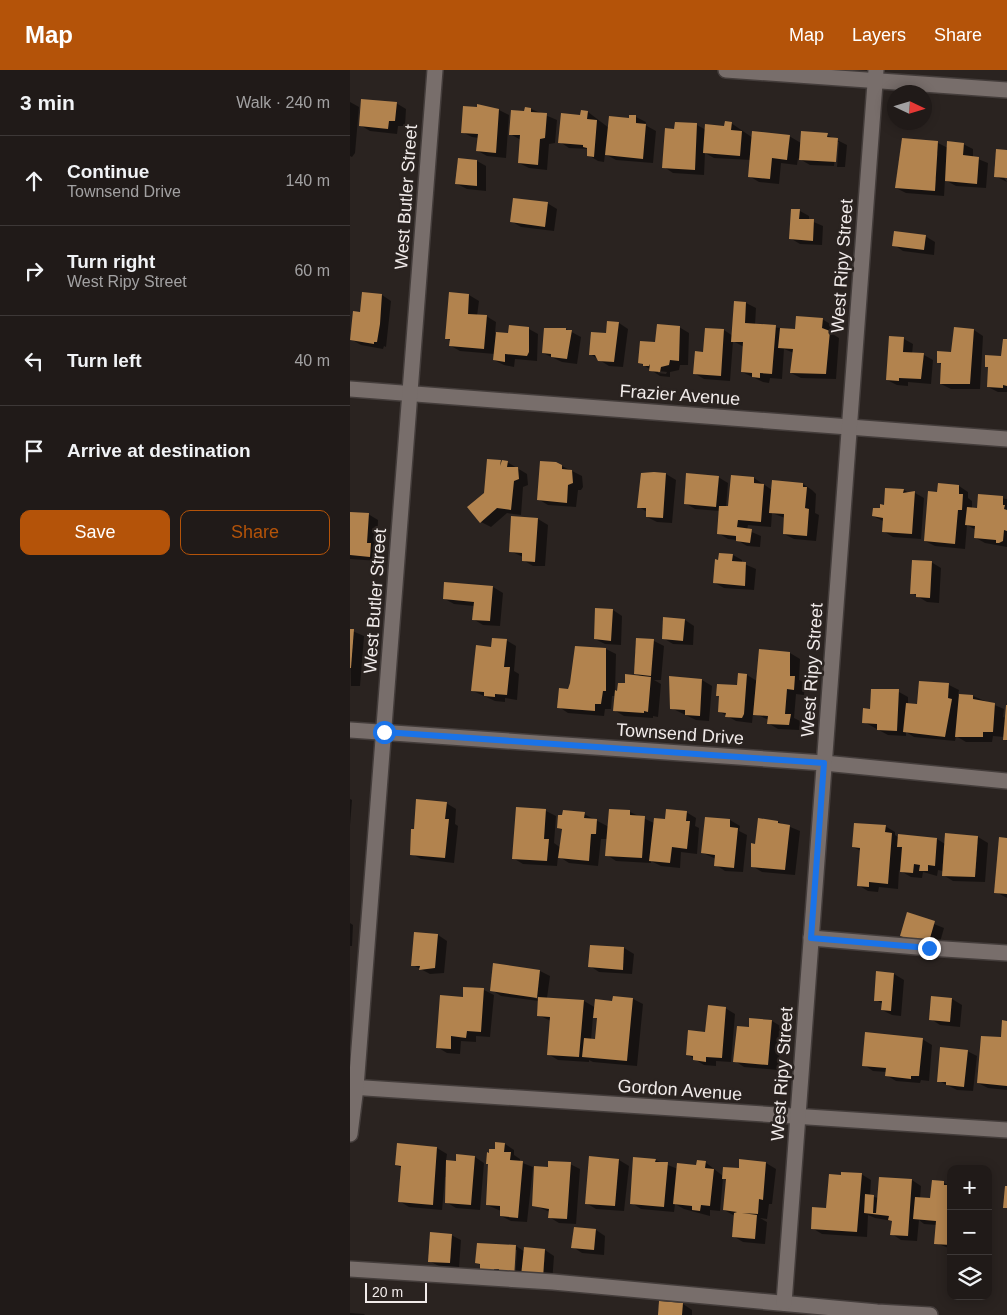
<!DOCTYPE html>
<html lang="en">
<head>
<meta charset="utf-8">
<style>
  body { margin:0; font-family:Helvetica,sans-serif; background:#2d2725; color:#f1f3f6 }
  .controls { position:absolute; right:15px; bottom:15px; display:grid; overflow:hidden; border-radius:10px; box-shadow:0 2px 12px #0003 }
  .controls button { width:45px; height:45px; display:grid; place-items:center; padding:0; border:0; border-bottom:1px solid #3d3837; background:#201a18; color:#f1f3f6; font:25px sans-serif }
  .compass { position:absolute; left:537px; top:15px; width:45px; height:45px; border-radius:50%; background:#201a18; box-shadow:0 2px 12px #0003; rotate:94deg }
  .scale { position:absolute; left:15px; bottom:12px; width:62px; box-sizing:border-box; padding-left:5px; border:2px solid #f1ebea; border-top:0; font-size:14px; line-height:18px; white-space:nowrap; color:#f1ebea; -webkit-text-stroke:4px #2a2320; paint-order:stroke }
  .stop { position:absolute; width:15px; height:15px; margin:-11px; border:4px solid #1a73e8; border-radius:50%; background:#fff }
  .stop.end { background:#1a73e8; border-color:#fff; box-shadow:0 1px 5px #0008 }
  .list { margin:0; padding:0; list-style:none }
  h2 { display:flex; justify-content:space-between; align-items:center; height:65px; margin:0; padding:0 20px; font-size:21px }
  h2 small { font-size:16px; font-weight:400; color:#a2a1a2 }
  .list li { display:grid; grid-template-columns:32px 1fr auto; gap:15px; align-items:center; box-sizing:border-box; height:90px; padding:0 20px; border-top:1px solid #3d3837 }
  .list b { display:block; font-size:19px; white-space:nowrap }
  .list p { margin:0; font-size:16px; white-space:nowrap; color:#a2a1a2 }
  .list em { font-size:16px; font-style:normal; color:#a2a1a2 }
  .actions { display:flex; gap:10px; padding:15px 20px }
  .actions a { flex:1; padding:11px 0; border:1px solid #b45309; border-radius:10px; text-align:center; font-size:18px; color:#b45309 }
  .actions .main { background:#b45309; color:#fff }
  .icon { flex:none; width:28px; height:28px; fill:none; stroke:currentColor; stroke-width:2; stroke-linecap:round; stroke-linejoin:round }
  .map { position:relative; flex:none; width:657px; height:1245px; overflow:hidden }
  header { display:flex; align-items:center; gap:30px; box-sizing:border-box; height:70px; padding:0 25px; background:#b45309; color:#fff }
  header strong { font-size:24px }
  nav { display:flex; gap:28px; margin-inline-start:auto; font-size:18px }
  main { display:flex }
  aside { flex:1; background:#201a18 }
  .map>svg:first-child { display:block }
</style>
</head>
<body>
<header>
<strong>Map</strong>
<nav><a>Map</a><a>Layers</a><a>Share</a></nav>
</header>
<main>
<aside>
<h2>3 min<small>Walk · 240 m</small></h2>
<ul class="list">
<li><svg class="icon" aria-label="ahead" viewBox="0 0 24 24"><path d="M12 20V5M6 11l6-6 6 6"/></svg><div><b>Continue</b><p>Townsend Drive</p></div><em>140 m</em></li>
<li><svg class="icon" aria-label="right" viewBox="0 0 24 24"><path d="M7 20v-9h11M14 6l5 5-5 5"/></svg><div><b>Turn right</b><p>West Ripy Street</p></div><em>60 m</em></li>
<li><svg class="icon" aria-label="left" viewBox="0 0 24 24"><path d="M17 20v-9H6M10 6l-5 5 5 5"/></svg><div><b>Turn left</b></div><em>40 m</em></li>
<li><svg class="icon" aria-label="arrive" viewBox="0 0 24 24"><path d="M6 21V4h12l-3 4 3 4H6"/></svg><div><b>Arrive at destination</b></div></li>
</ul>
<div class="actions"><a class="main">Save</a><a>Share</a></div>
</aside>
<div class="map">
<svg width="657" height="1245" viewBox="0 0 657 1245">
  <rect width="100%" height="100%" fill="#2a2320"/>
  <!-- shadow -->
  <g fill="#0007" fill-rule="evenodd">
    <polygon points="0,32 9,37 5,83 2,87 0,86"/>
    <polygon points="46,33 56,39 55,56 48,56 47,64 20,61 10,55"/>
    <polygon points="181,39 207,50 205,73 199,74 197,100 179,98 169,93 171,70 160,64 175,42"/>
    <polygon points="149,40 159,45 156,88 137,86 128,81 129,68 122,67 112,62"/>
    <polygon points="238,42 259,58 286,47 296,52 295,55 306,61 303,93 266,90 255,84 254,92 248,91 238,85 239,79 219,78 210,72"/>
    <polygon points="381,53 403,68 439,66 451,73 477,65 497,75 495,97 487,97 489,72 486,72 484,96 460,95 448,88 447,95 431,93 429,114 409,112 399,106 401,90 364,88 355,83 354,105 323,103 314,97 325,60 347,55 356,60 376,57"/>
    <polygon points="553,70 588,73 598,78 613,74 623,79 623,87 638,93 636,118 606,116 595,110 594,126 556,123 546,118"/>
    <polygon points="657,81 657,107 653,106 657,112 645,106"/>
    <polygon points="127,91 136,96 136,121 117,119 107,114"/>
    <polygon points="197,133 207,139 204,161 171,157 161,151"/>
    <polygon points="450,141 459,146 459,150 473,156 472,175 450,174 440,168"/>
    <polygon points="575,166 585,172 584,185 553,181 544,175"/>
    <polygon points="32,225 41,231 36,277 34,276 33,279 11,275 1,269"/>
    <polygon points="119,225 129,231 127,246 136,246 146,252 145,263 160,264 179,259 188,264 187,291 165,289 164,297 154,295 144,290 145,284 110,281 101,276 101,271 96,268"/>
    <polygon points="396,233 406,238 405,255 446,260 472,249 482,255 481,263 489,268 486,309 451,308 441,303 444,283 434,279 432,309 420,308 419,313 413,312 392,302 394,277 383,271 380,311 354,309 344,303 354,283 374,260 383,266"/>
    <polygon points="269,253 278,259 273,297 259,296 240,284"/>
    <path d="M329 257 339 263 338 295H330L329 300 320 302V307L310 306 289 292 306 274ZM308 301 317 302 316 304 308 303Z"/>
    <polygon points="195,259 216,259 231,267 227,294 212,292 193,283"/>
    <polygon points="624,260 633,266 630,319 601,319 591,314 592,295 588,292 602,283"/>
    <polygon points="554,269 563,274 562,284 574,285 583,290 581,314 558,312 558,316 547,315 537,310"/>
    <polygon points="657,270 657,322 648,322 638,317 639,298 636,296 652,287"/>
    <polygon points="150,391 157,392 177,404 178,415 173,417 171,445 157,443 141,457 131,452 135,424"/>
    <polygon points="212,396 232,406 233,417 231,420 228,420 226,437 198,435 188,429"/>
    <polygon points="292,404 316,404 326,410 322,453 307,452 297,447 297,442 289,437"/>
    <polygon points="368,407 378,413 376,437 379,437 404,408 422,420 453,414 462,420 466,424 465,443 469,445 466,471 444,469 434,464 435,448 422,443 421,457 398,455 397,460 411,466 410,477 397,476 387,470 378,469 368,463 370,441 345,439 335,433"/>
    <polygon points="609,416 618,422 618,428 622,431 622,439 628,440 629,425 657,429 657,477 635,473 626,468 626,460 617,455 615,479 585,476 575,471 588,423"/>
    <polygon points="554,420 559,423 565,423 574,428 571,469 543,467 533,461 533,451 523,446"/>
    <polygon points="0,443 18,444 28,450 27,477 30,480 29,491 0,489"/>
    <polygon points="162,447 188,449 198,455 195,496 183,496 173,490 173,487 160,481"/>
    <polygon points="383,485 392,490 392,493 406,499 404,520 374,518 365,513 369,491"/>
    <polygon points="581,492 591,498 589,533 577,532 562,523"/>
    <polygon points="96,513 143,517 153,523 150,556 133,555 123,549 124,536 104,534 95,529"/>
    <polygon points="263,540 272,546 271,575 255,574 245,569"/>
    <polygon points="335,550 344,556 343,575 323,574 313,568"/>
    <polygon points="0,560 14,566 10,616 1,616 1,620"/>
    <polygon points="156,570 166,576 164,601 169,604 167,630 155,628 155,632 145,631 123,621"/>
    <polygon points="304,571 314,576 311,610 304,610 311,614 308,647 303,646 303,648 274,646 264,640 265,626 262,626 261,639 255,639 254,646 218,643 209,637 219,620 256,579 266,584 265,622 268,622 276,615 291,607 285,603"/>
    <polygon points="410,581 440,583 450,589 449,610 455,613 454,625 446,624 444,648 450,651 449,660 428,659 418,653 419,650 403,643 402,653 386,651 370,642 371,628 367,625 388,616 397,605 407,611"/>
    <polygon points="321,608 352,610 362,616 359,651 346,650 321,638"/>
    <polygon points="570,612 599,615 609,620 608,625 623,626 654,639 653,647 656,648 657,633 657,671 654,667 643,666 642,672 616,672 606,666 605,671 564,667 556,662 556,666 538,665 514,652 522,640 549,622 558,627 558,634 568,635"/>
    <polygon points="0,729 2,730 0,755"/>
    <polygon points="96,733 106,739 105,754 108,756 104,793 71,789 62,784 65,761"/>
    <polygon points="167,738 196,741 206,746 204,773 211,778 213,760 208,758 234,744 259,757 280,742 304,753 336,742 346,748 345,756 349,758 347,784 331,782 330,798 311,796 301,791 301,793 266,791 257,785 258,769 251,769 248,796 219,793 208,786 207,796 173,794 163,788"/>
    <polygon points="356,748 380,750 390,756 389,761 397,765 393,802 375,801 366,795 366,789 353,783"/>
    <polygon points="428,752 450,761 445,805 412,802 402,796 406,775"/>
    <polygon points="535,756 545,762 545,765 549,768 587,769 595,774 596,764 628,767 638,773 635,812 603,811 593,805 593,801 588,800 587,806 573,802 572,808 561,807 549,800 548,819 529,817 528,822 518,821 508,815 511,781 503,777"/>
    <polygon points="657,769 657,828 646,822"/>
    <polygon points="558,844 594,858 588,879 551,865"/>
    <polygon points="0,853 3,855 2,876 0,876"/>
    <polygon points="88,865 97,871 94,903 80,904 63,895"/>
    <polygon points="274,878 284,884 282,904 249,902 240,896"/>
    <path d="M144 894 190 901 200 906 197 928 234 931 246 938 283 929 293 934 287 996 243 992 239 990V992L208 990 198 984 201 951 188 945 189 931 151 926 142 920ZM183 924 189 927V930L181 926ZM243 946 248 949 247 971 241 970Z"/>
    <polygon points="544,904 554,910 551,946 542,945 532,940 533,934 526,930"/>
    <polygon points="134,920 144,925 140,967 126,966 126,972 111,971 110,984 97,983 87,977 114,929"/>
    <polygon points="583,927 602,929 612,935 610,957 590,955 581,949"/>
    <polygon points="375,938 385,944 381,992 366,991 366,996 354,995 338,985"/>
    <polygon points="401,949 422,951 432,957 428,1000 394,997 385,991 400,958"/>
    <polygon points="657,952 657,1020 638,1018 628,1013 652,969"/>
    <polygon points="572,969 582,975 579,1011 571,1010 570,1013 546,1011 536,1005 537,1002 523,1001 514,995"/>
    <polygon points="617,981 627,986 623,1021 607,1020 589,1011"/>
    <polygon points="155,1074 164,1080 164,1085 170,1089 170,1092 183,1097 177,1152 161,1151 151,1146 151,1141 137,1135 146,1080"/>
    <polygon points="48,1075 87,1078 97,1084 96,1091 107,1092 125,1087 134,1093 130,1140 106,1138 96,1132 97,1107 95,1107 92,1140 59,1137 49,1131 52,1098 46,1095"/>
    <polygon points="269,1090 279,1096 274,1141 246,1139 236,1133"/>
    <polygon points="305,1090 328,1099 348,1096 355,1092 373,1106 416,1093 426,1099 422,1134 419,1134 417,1149 410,1148 417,1152 415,1174 393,1172 383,1166 385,1146 374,1140 377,1110 373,1108 370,1141 360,1140 360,1146 334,1139 325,1134 324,1142 291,1139 282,1133"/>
    <polygon points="220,1094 230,1099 226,1154 209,1153 199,1147 200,1142 183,1135"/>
    <polygon points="511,1104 521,1110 520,1126 528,1128 562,1110 571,1116 570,1129 581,1130 594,1113 601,1116 601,1179 586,1173 587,1155 574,1154 569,1150 567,1171 551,1170 542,1164 543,1151 525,1148 518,1145 517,1167 472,1164 462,1158"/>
    <polygon points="246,1160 255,1166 254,1185 232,1183 223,1177"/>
    <polygon points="101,1165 111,1170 109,1198 89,1196 79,1191"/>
    <polygon points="128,1174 166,1176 175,1182 195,1180 204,1186 202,1213 165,1213 167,1180 165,1180 163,1213 127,1193"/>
    <polygon points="333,1234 342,1240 342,1245 309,1245"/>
    <polygon points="0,1243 14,1244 15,1245 0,1245"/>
  </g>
  <!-- building -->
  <g fill="#b2834e">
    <polygon points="11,29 47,32 45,51 39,51 38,59 9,56"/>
    <polygon points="127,34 149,39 146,83 126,81 128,64 111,63 113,36 127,37"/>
    <polygon points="175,37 181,38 181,42 197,43 195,68 190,69 188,95 168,93 170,65 159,65 161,40 174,41"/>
    <polygon points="231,40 238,41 237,49 247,50 244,87 237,86 237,78 233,77 233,75 208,73 211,43 230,45"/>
    <polygon points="279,45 286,45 286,53 296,54 293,89 255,85 259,46 279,48"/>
    <polygon points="375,51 382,52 381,60 392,61 390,86 353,83 355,54 374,56"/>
    <polygon points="325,52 347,53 345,100 312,98 315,58 324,59"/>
    <polygon points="402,61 440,65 437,90 422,88 420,109 398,107"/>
    <polygon points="451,61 478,63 477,67 488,68 486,92 449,90"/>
    <polygon points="552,68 588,71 585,121 545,118"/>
    <polygon points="597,71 614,73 613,85 629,87 627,114 595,111"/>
    <polygon points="646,79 657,80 657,108 644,107"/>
    <polygon points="108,88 127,90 127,116 105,114"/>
    <polygon points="163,128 198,132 195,157 160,152"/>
    <polygon points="441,139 450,139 449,149 464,149 463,171 439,169"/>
    <polygon points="544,161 576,165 574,180 542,176"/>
    <polygon points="12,222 32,224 30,254 27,272 24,272 24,274 0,270 3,241 10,242"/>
    <polygon points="99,222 119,224 118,244 137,245 134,279 99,276 100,269 95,269"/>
    <polygon points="384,231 396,232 395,253 426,255 422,304 410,303 410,308 402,307 402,303 391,302 393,272 381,272"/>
    <polygon points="446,246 473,248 472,258 480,261 476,304 440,303 443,279 428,278 430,258 445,259"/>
    <polygon points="257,251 269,252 264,292 248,291 245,285 239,285 241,262 256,263"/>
    <polygon points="307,254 330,256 329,291 320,290 319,295 311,297 310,302 299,301 300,294 299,296 293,296 293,294 288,293 290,271 305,272"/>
    <polygon points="159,255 179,257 179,282 177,286 155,284 155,292 143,290 146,262 158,263"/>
    <polygon points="604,257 624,259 620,314 590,314 591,293 587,293 587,281 601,282"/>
    <polygon points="194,258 216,258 216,260 222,260 217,289 201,287 201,284 192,283"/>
    <polygon points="355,258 374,259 371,306 343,304 345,281 353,282"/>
    <polygon points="539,266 554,267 553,282 574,283 571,309 549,308 549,311 536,310"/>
    <polygon points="653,269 657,269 657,316 653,315 653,318 637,317 638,297 635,297 635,285 651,286"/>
    <polygon points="137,389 151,390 150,396 152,390 158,391 157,397 168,397 169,409 164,411 161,440 147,438 130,453 117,437 134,423"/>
    <polygon points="190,391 206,392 212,395 212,399 222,400 223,413 218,415 217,433 187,430"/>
    <polygon points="304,402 316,403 313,448 296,447 296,438 287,438 291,403"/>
    <polygon points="336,403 369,406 366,437 334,434"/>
    <polygon points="381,405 404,407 404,413 414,414 411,452 388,450 387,457 402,459 400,473 386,471 386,466 367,464 369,436 378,436"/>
    <polygon points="422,410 453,413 453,417 457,417 455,438 459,439 457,466 433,464 434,444 419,443"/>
    <polygon points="588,413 609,415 609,424 613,424 612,440 608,440 605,474 574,471 578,421 587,422"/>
    <polygon points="535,418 554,419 553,423 565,421 562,464 532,462 533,448 522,446 523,438 530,438 530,434 534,435"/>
    <polygon points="628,424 653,426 653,435 655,435 654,439 657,440 657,461 654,460 653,471 649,473 646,473 646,470 624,468 625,456 615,455 617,437 627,438"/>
    <polygon points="0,442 19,443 17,473 21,473 20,487 0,485"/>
    <polygon points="161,446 188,448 185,492 172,491 172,483 159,482"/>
    <polygon points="369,483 383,484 382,491 396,492 395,516 363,513 365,489 368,490"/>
    <polygon points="562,490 582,491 580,528 566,527 566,524 560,524"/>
    <polygon points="94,512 143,516 140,551 122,550 124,532 93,529"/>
    <polygon points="245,538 263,539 261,571 244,569"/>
    <polygon points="313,547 335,549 333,571 312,569"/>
    <polygon points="0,559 4,559 1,598 0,598"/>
    <polygon points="142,568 157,569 154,597 160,597 157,625 145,624 145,627 134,626 134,622 121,621 126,575 141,577"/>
    <polygon points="286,568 304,569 301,606 284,604"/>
    <polygon points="225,576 256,578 256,621 253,621 251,634 245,634 245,641 207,638 209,618 218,619 220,613"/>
    <polygon points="409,579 440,582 440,606 445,606 444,620 437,619 435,644 441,644 439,655 417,654 418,646 403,645"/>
    <polygon points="388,603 397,604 394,644 392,648 375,647 376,643 368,642 369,626 366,626 367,614 387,615"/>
    <polygon points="275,604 301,607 298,642 294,641 294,643 263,641 265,620 267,621 268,613 275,613"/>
    <polygon points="319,606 352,609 350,646 335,645 335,640 320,639"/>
    <polygon points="569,611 599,613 598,628 602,629 595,667 553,662 556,633 567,634"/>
    <polygon points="521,619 549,619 547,661 527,660 527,654 512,653 513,638 520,639"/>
    <polygon points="609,624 623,625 623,629 645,633 643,662 633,662 633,667 605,667"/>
    <polygon points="656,635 657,635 657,670 653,670"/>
    <polygon points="66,729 97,732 95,749 99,749 95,788 60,785 61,759 64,759"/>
    <polygon points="166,737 196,739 194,769 199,769 197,791 162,789"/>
    <polygon points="259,739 280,740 280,745 295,746 292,788 255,786"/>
    <polygon points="316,739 337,741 336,751 340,751 337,779 322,777 320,793 299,791 304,748 315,749"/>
    <polygon points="213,740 235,742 234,748 247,749 246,764 241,764 239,791 208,788 212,759 207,758 208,745 212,745"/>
    <polygon points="355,747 380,749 380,757 388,758 384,798 364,796 365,785 351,783"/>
    <polygon points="408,748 428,751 428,753 440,755 435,800 401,797 401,773 405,774"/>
    <polygon points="504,753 536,755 535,762 542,763 538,814 519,812 519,817 507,816 510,778 502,777"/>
    <polygon points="595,763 628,766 625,807 592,806"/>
    <polygon points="548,764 587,768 585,796 578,795 578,801 569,801 570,795 564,794 563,803 550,802 552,777 547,777"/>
    <polygon points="649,767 657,768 657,824 644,823"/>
    <polygon points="557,842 585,851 578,875 550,866"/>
    <polygon points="64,862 88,864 85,898 69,900 70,896 61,896"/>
    <polygon points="240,875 274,877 273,900 238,897"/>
    <polygon points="143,893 190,900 187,928 140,921"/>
    <polygon points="526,901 544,903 541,941 531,940 532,931 524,931"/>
    <polygon points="113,917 134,918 131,962 117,961 116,968 101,966 101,979 86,978 90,925 113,927"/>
    <polygon points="263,926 283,928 277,991 232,987 234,968 245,969 247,948 243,948 245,929 262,931"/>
    <polygon points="581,926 602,928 600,952 579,950"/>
    <polygon points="188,927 234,930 229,987 197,985 200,947 187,946"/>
    <polygon points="358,935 376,937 372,988 356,987 356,992 343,990 343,986 336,985 338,960 355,962"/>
    <polygon points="399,948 422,950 418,995 383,992 387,956 399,957"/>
    <polygon points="652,950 657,951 657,1016 627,1013 631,966 651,967"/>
    <polygon points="515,962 573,968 569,1006 561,1006 561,1009 535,1006 536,998 512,996"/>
    <polygon points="590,977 618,980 614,1017 596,1015 596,1012 587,1012"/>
    <polygon points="145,1072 155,1073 154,1082 161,1082 160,1090 173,1091 168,1148 150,1146 150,1136 136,1135 138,1094 136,1094 137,1082 139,1083 139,1079 145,1079"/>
    <polygon points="47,1073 87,1077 83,1135 48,1132 51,1096 45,1095"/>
    <polygon points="106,1084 125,1086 121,1135 95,1133 96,1090 106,1091"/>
    <polygon points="239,1086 269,1089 265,1136 235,1134"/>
    <polygon points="283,1087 306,1089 305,1092 318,1092 314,1137 280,1134"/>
    <polygon points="389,1089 416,1092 413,1130 409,1129 408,1144 392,1143 407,1145 405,1169 382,1167 384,1143 387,1142 373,1140 376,1109 372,1109 373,1097 389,1098"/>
    <polygon points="347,1090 356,1091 355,1098 364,1099 360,1136 351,1135 350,1141 342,1140 342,1136 323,1134 327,1093 346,1095"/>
    <polygon points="198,1091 221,1092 217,1149 198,1148 199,1139 182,1136 184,1096 198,1097"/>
    <polygon points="491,1102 512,1103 507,1162 461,1159 462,1137 476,1138 479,1104 491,1105"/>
    <polygon points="529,1107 562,1109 558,1166 540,1165 542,1151 538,1150 539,1146 514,1143 515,1124 524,1125 523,1143 526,1143"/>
    <polygon points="582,1110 594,1111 594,1115 601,1115 601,1175 584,1174 586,1151 563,1149 565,1127 580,1128"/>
    <polygon points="655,1116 657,1116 657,1138 653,1138"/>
    <polygon points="224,1157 246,1159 244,1180 221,1178"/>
    <polygon points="80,1162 102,1164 100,1193 78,1192"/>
    <polygon points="127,1173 166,1175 164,1209 148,1207 149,1199 144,1199 144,1202 130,1201 130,1194 125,1193"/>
    <polygon points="174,1177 195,1179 193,1208 171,1206"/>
    <polygon points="309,1231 333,1233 332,1245 308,1245"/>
  </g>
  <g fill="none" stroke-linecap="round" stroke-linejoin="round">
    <defs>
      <g id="minor">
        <polyline points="376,0 657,20"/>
        <polyline points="0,319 657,369"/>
        <polyline points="0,660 474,693 657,711"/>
        <polyline points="461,868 579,878 657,883"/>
        <polyline points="0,1017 657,1060"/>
        <polyline points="0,1064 6,1017 85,0"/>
        <polyline points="0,1199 203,1212 527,1242 580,1245"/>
        <polyline points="434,1233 526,0"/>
      </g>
    </defs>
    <!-- minor casing -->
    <use href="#minor" stroke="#443d3b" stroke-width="18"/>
    <!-- minor -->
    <use href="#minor" stroke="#786e6b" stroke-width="15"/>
  </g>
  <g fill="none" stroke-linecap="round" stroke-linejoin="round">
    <!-- route -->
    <polyline stroke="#1a73e8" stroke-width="6" points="34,662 474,693 461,868 579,878"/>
  </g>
  <g text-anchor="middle" stroke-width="5" stroke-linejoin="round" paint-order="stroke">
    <!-- street labels -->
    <g font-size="18" fill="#f1ebea" stroke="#2a2320">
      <text transform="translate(56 127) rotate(-86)" y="6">West Butler Street</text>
      <text transform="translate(492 196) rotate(-86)" y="6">West Ripy Street</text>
      <text transform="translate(330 325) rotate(4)" y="6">Frazier Avenue</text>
      <text transform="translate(25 531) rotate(-86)" y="6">West Butler Street</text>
      <text transform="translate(462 600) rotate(-86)" y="6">West Ripy Street</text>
      <text transform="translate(330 664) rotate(4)" y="6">Townsend Drive</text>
      <text transform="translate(432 1004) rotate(-86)" y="6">West Ripy Street</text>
      <text transform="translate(330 1020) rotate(4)" y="6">Gordon Avenue</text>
    </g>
  </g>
</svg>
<div class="controls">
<button>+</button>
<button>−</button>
<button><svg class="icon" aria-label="layers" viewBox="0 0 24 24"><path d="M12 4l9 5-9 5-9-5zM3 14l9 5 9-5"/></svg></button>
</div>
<svg class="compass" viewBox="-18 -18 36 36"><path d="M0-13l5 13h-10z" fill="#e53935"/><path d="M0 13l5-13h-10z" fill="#a2a1a2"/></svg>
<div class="scale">20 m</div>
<div class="stop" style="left:34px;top:662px"></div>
<div class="stop end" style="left:579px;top:878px"></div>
</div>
</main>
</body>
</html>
